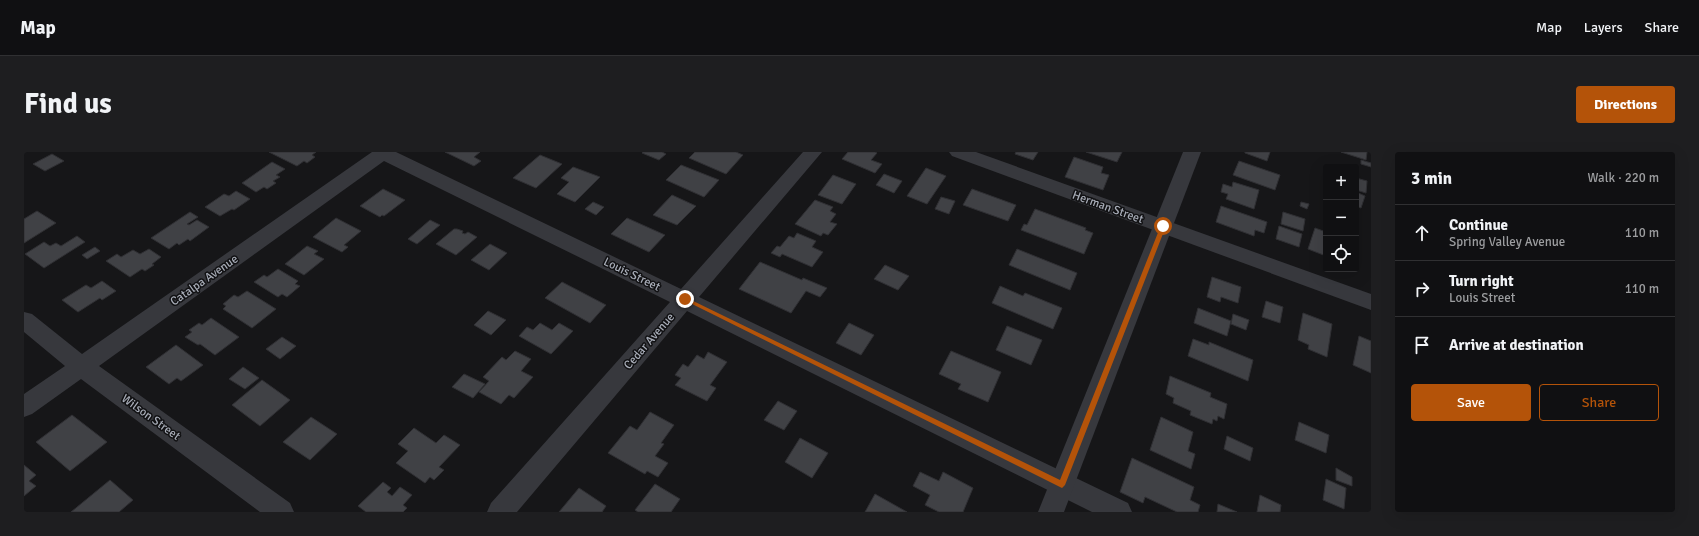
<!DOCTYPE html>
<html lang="en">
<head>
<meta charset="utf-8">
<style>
  body { margin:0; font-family:Signika,sans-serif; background:#1e1e20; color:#f1f3f6 }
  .controls { position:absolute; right:12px; top:12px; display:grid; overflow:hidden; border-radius:4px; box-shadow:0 4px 16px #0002 }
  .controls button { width:36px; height:36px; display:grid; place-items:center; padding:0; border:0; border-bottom:1px solid #303032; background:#101012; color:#f1f3f6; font:20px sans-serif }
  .stop { position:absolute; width:12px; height:12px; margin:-9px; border:3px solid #b45309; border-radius:50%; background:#fff }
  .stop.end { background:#b45309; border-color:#fff; box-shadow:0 1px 4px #0008 }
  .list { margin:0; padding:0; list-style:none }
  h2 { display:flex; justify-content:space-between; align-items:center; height:52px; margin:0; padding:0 16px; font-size:17px }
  h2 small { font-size:13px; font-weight:400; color:#9c9d9f }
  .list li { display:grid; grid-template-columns:26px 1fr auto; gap:12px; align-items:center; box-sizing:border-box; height:56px; padding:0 16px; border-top:1px solid #303032 }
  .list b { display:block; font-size:15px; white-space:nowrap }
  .list p { margin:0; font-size:13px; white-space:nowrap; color:#9c9d9f }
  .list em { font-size:13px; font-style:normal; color:#9c9d9f }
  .actions { display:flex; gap:8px; padding:12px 16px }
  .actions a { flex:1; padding:9px 0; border:1px solid #b45309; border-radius:4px; text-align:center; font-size:14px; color:#b45309 }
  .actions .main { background:#b45309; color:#fff }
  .icon { flex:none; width:22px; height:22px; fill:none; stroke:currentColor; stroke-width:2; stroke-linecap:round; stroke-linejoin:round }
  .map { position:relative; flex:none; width:1347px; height:360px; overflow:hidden; border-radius:4px }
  header { display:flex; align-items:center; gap:24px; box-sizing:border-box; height:56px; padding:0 20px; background:#101012; border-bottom:1px solid #303032 }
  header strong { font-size:19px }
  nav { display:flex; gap:22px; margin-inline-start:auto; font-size:14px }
  .intro { display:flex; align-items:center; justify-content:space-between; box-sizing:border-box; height:96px; padding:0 24px }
  h1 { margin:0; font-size:28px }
  .button { padding:10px 18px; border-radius:4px; background:#b45309; color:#fff; font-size:14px; font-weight:700 }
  main { display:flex; gap:24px; padding:0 24px }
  aside { flex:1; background:#101012; border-radius:4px; box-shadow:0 4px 16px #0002 }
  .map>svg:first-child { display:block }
</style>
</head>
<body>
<header>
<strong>Map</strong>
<nav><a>Map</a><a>Layers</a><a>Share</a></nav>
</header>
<div class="intro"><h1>Find us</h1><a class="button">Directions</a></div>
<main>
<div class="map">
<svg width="1347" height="360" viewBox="0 0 1347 360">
  <rect width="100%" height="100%" fill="#161618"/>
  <!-- building -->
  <g fill="#404145" stroke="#303034">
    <polygon points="245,0 292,0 288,3 291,5 283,11 280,9 273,14"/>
    <polygon points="421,0 456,0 450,5 457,9 450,14"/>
    <polygon points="619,0 638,0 642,2 635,8 618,1"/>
    <polygon points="671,0 712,0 719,3 702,22 665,6"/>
    <polygon points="824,0 851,0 853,1 847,8 858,12 851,21 818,7"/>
    <polygon points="992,0 1014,0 1009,8 991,2"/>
    <polygon points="1062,0 1098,0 1093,10"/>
    <polygon points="1221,0 1246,0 1243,9 1221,1"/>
    <polygon points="1317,0 1343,0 1342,8"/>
    <polygon points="28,2 40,9 21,19 9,12"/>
    <polygon points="516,3 538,12 512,36 489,26"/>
    <polygon points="1050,5 1079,15 1077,21 1085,23 1079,38 1041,25"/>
    <polygon points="1337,8 1347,11 1347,15 1337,12"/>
    <polygon points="1215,9 1256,23 1251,38 1209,23"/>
    <polygon points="248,10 261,17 252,23 256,25 249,29 252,31 243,37 240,35 232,40 218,31"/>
    <polygon points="657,13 695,28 680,45 642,28"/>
    <polygon points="549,15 576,25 551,50 533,42 545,30 537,26"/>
    <polygon points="902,16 922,24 903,52 883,44"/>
    <polygon points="860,22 878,29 870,41 852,33"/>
    <polygon points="809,23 832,32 818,52 794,43"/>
    <polygon points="1332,26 1343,29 1342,41 1332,38"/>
    <polygon points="1209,30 1235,38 1230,57 1202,47 1204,42 1197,40 1199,32 1208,35"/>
    <polygon points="359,37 381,48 360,64 358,63 356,65 336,54"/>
    <polygon points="948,37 992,53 984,69 939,53"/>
    <polygon points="212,39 226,47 210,58 208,57 196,64 181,55 200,42 205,44"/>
    <polygon points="1332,40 1341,44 1337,56 1332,54"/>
    <polygon points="648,43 672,54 653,73 629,63"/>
    <polygon points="917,45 931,49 925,62 911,57"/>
    <polygon points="791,48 809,55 806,59 812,62 806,70 813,72 804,83 799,81 797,84 771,72"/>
    <polygon points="569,50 580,55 572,63 561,57"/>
    <polygon points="1277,50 1285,52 1283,57 1276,54"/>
    <polygon points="1197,54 1243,70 1240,81 1231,78 1230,84 1192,70"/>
    <polygon points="1011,57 1062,76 1061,78 1069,81 1060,102 997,78 1000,72 1003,73"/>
    <polygon points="13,59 32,71 0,91 0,67"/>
    <polygon points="166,60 174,65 163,72 165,73 173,68 185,75 166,89 164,87 155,93 153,91 145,97 127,86"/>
    <polygon points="1259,60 1281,67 1279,79 1257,72"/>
    <polygon points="312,66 337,79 320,93 324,95 318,100 289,85"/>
    <polygon points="603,66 641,83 625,100 587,82"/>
    <polygon points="406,68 416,73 393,92 384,87"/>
    <polygon points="1255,74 1278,82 1275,95 1252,87"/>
    <polygon points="1291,76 1302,80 1302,104 1284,97"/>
    <polygon points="430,77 433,77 439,79 438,81 441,82 444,80 453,85 432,103 412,92"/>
    <polygon points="773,81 792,89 788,95 799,100 788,115 758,102 756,105 747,101 753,94 756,95 765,84 770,86"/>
    <polygon points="53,84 61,90 20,116 1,102 20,90 26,94 32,91 37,94"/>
    <polygon points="466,92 483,101 465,118 447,108"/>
    <polygon points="283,94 294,99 290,102 300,107 280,123 261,112"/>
    <polygon points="71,95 76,99 63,107 58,103"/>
    <polygon points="125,97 137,105 128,112 130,113 121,119 118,117 106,125 82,109 93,102 97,105 109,98 116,102"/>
    <polygon points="993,97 1053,121 1046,138 985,113"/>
    <polygon points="736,110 778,128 779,126 803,136 796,145 782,139 767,161 715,137"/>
    <polygon points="861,113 885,124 874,138 850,127"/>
    <polygon points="254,117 274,129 271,132 276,134 263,145 258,142 254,145 230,130 240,123 243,125"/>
    <polygon points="1188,125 1217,135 1214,151 1197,145 1196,150 1183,145"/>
    <polygon points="78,129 92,139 78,148 76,146 54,160 38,148 62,133 67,136"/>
    <polygon points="538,130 582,153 566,171 521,146"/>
    <polygon points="976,134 999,144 1001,141 1038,156 1029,177 968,151"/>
    <polygon points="223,139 252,157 228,176 199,157 202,154 199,152 210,143 214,145"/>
    <polygon points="1242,149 1259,155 1256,171 1238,165"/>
    <polygon points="1174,156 1207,169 1203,184 1170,171"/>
    <polygon points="464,159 482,168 467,183 450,173"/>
    <polygon points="1279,161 1308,172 1303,205 1284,197 1285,193 1274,188"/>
    <polygon points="1209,162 1225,168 1222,178 1207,172"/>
    <polygon points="187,166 215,185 191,203 176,192 174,193 161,185 168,180 165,178 175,171 178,173"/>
    <polygon points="516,171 528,178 535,171 549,179 527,202 495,184 503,175 509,178"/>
    <polygon points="825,171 850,183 837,203 812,191"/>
    <polygon points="983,174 1018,188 1007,213 972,198"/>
    <polygon points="1335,184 1347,189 1347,221 1329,213"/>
    <polygon points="258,185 272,194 256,207 242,197"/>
    <polygon points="1169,187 1185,193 1185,190 1229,208 1224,229 1164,204"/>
    <polygon points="152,193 179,213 157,229 153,226 145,232 122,215"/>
    <polygon points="491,199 507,207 497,219 509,225 490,246 485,243 477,252 455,240 465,229 459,225 478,205 482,208"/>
    <polygon points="927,199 977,220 964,250 934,237 937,232 915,222"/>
    <polygon points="684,200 703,210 686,233 692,236 683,249 651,233 657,226 651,223 659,212 664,215 673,203 680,207"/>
    <polygon points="219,215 235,226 221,237 205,227"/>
    <polygon points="440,222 461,232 449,246 428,235"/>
    <polygon points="1146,224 1187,241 1186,245 1203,252 1200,267 1194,264 1193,269 1189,267 1188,272 1166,263 1167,259 1149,251 1150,246 1142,242"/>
    <polygon points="238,228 266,248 236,274 208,253"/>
    <polygon points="754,249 773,259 760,278 740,268"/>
    <polygon points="626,260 650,273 637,291 640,292 631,304 644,311 634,325 623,319 621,322 584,301 606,274 613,278"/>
    <polygon points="48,263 83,290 46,319 12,290"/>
    <polygon points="287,265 313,282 286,308 259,290"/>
    <polygon points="1137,265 1169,280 1164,299 1171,302 1167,317 1126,298"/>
    <polygon points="1275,270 1305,283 1302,301 1271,288"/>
    <polygon points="390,276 412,291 420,283 436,293 415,315 420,318 410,328 406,325 401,331 372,311 384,299 374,292"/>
    <polygon points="1203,284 1229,296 1226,309 1200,297"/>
    <polygon points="776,286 804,301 788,326 761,310"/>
    <polygon points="1108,306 1170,335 1166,348 1176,353 1174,360 1153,360 1121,345 1119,351 1096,340"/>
    <polygon points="0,313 12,323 5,329 12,334 0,344"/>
    <polygon points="1312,316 1328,325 1328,334 1312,328"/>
    <polygon points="896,320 915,329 919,320 949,336 939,360 915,360 901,353 906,343 889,334"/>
    <polygon points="1302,327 1322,336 1320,357 1299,348"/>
    <polygon points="86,328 109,348 95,360 47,360"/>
    <polygon points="359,330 367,336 363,340 368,344 376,335 388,343 379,353 383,356 379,360 342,360 334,354"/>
    <polygon points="631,332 656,347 647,360 614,360 611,358"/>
    <polygon points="555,336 582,354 578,360 535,360"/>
    <polygon points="851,342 883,360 841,360"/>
    <polygon points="1236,343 1257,353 1256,360 1233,360"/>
    <polygon points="1194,352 1213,360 1193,360"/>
  </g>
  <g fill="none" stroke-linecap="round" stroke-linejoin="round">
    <!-- minor -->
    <g fill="#37383d" fill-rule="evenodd">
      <polygon points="348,0 372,0 657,137 779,0 798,0 675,145 1104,351 1108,360 1068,360 663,159 493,360 463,360 467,351 646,150 360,9 75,214 266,351 270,360 236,360 57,227 8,262 0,265 0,242 41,214 0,180 0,160 8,162 58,202"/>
      <polygon points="925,0 952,0 1347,142 1347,158 928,4"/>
    </g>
    <!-- tertiary -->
    <polygon fill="#37383d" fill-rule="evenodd" points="1159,0 1177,0 1040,360 1014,360"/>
  </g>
  <!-- route -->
  <polygon fill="#b45309" points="1137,73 1142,74 1041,333 1038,336 658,147 661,145 663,146 1036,328"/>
  <g text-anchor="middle" stroke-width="3" stroke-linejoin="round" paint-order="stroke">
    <!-- street labels -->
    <g font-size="12" fill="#a8adb8" stroke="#111113">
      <text transform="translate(1084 55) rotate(20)" y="4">Herman Street</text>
      <text transform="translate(608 122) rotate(26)" y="4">Louis Street</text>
      <text transform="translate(180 128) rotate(-35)" y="4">Catalpa Avenue</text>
      <text transform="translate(625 189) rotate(-49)" y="4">Cedar Avenue</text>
      <text transform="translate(127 265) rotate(36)" y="4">Wilson Street</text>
    </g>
  </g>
</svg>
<div class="controls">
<button>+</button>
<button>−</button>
<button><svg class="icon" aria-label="locate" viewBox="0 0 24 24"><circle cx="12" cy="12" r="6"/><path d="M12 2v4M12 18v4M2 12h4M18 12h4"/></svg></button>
</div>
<div class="stop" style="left:1139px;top:74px"></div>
<div class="stop end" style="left:661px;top:147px"></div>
</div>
<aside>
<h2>3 min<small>Walk · 220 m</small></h2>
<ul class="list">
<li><svg class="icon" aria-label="ahead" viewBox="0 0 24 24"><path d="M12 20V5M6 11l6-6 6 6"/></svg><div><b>Continue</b><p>Spring Valley Avenue</p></div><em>110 m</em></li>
<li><svg class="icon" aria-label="right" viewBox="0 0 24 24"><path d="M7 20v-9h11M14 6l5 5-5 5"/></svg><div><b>Turn right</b><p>Louis Street</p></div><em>110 m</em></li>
<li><svg class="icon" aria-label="arrive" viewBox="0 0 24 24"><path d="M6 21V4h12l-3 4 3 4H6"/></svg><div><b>Arrive at destination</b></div></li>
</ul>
<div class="actions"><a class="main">Save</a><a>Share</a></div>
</aside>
</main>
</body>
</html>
